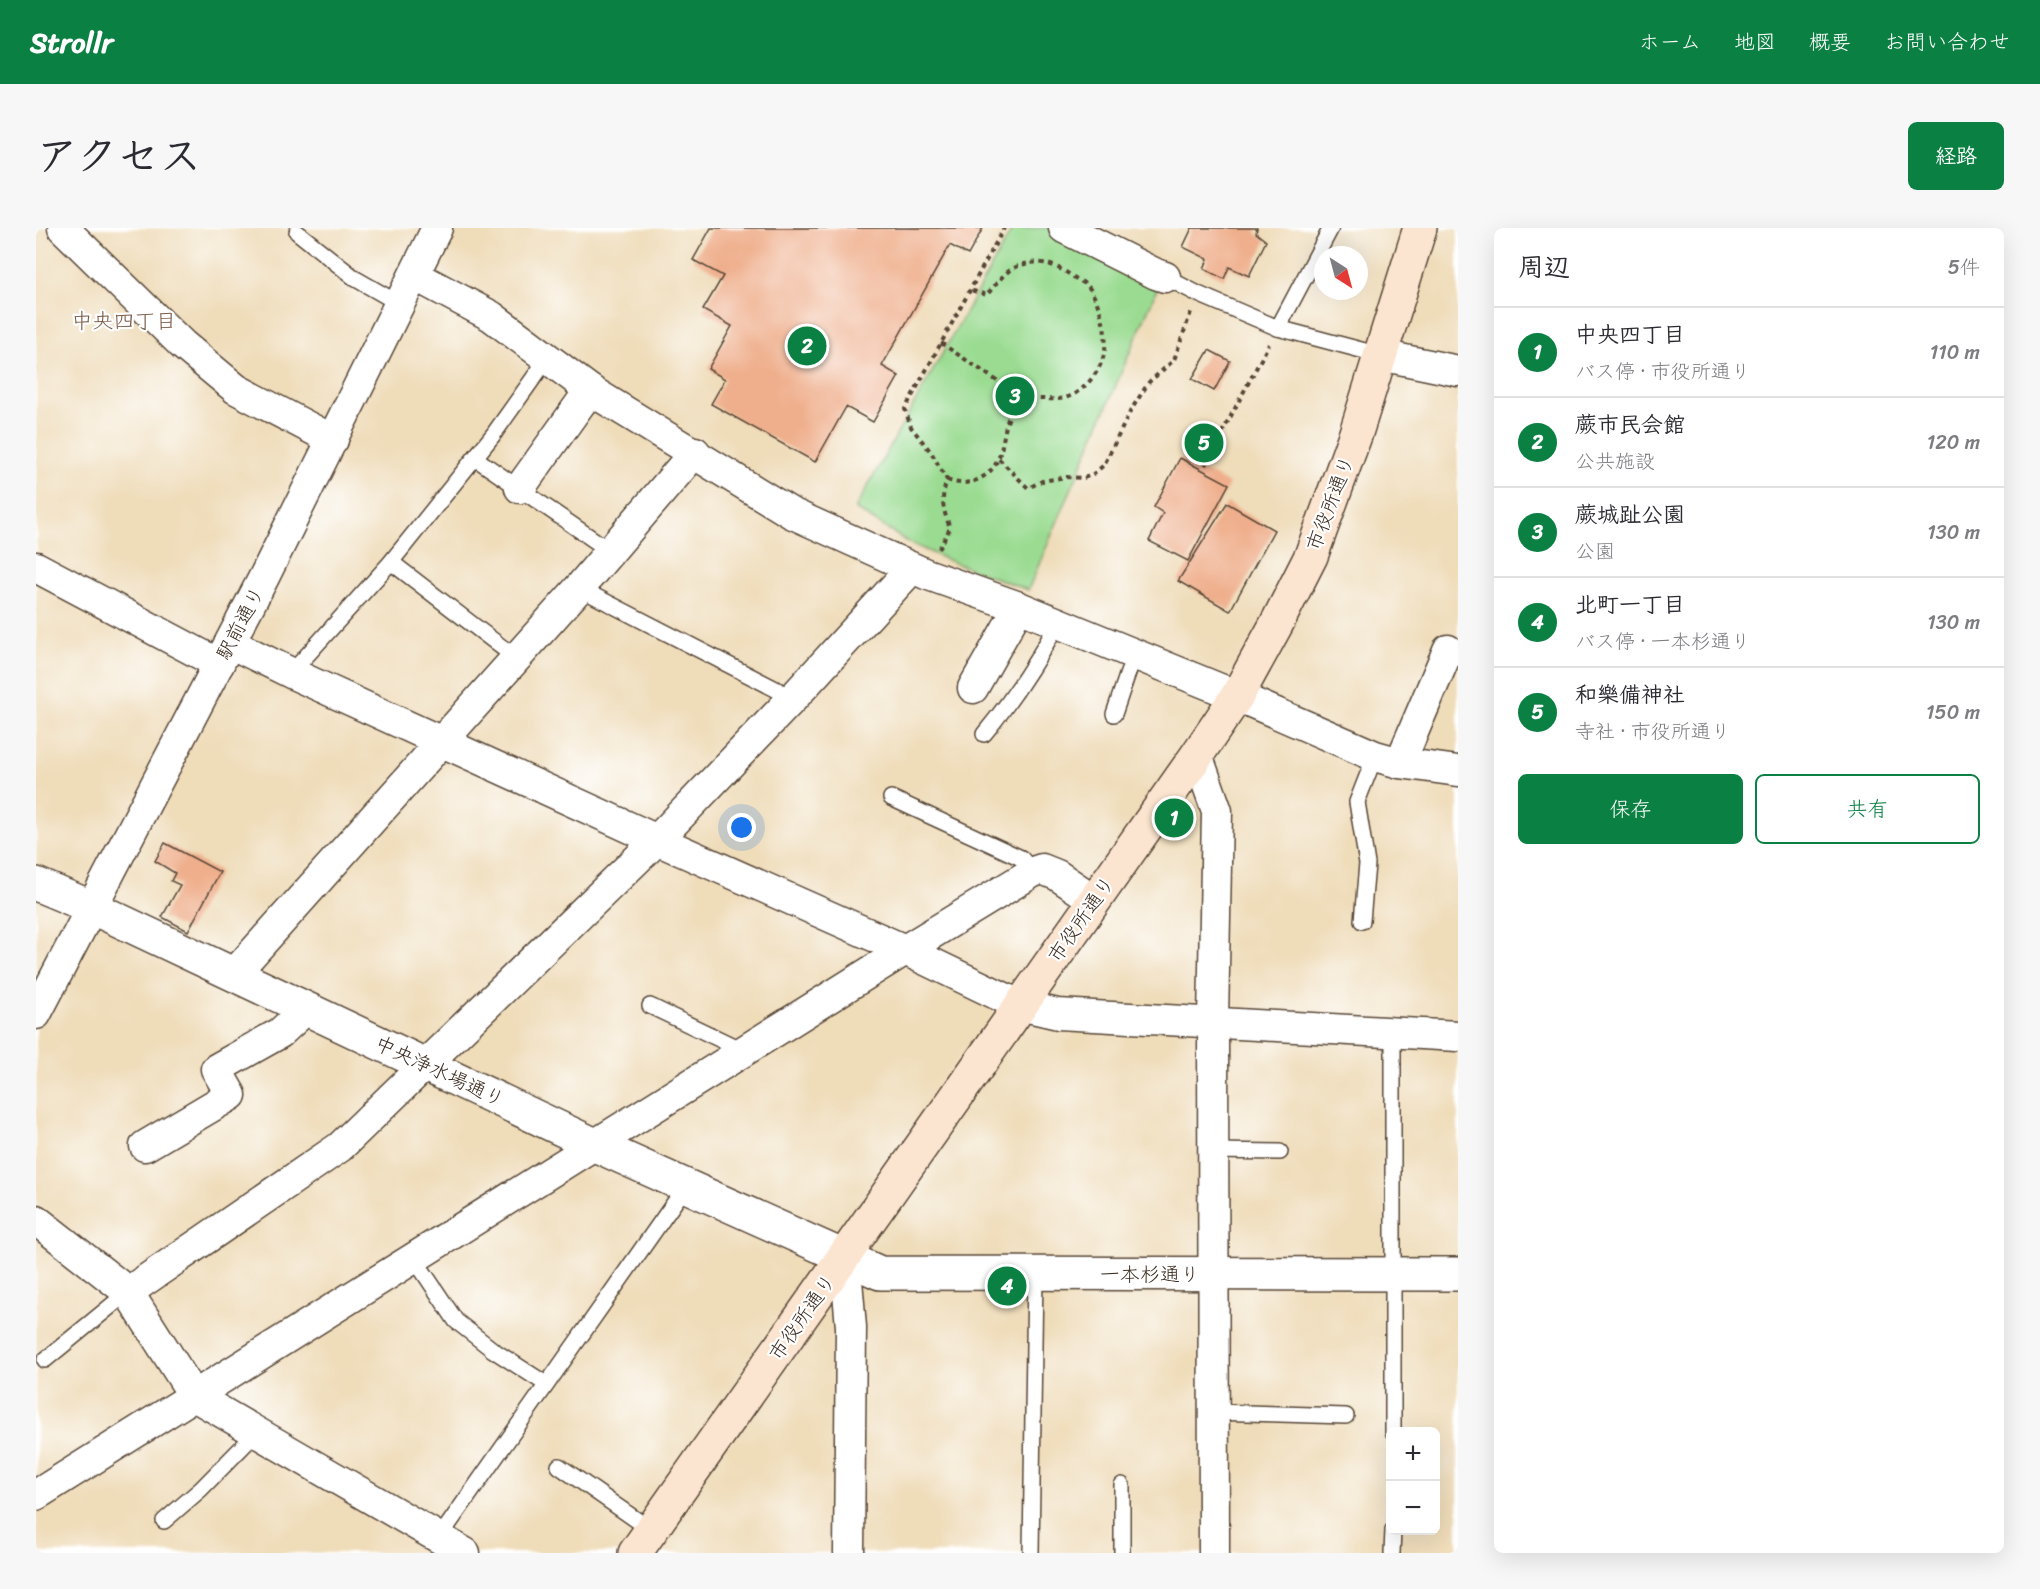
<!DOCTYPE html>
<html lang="ja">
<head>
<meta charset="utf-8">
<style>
  body { margin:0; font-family:Sriracha,"Klee One",sans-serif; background:#f7f7f7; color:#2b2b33 }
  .controls { position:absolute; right:18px; bottom:18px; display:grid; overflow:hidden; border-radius:9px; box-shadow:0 6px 24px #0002 }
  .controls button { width:54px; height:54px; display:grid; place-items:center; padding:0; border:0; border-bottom:2px solid #e1e1e2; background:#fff; color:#2b2b33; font:30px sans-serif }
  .compass { position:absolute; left:1278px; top:18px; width:54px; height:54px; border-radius:50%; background:#fff; box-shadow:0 6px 24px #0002; rotate:144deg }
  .you { position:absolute; left:706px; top:600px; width:21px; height:21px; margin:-15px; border:4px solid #fff; border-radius:50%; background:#1a73e8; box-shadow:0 0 0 9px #1a73e833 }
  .badge { display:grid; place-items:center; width:39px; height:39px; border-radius:50%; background:#0b8043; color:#fff; font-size:20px; font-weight:700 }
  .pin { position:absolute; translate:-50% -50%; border:3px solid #fff; box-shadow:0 2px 6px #0006 }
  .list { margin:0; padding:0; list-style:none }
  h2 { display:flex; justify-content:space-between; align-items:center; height:78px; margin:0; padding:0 24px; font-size:26px }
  h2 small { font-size:20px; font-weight:400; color:#7c7c81 }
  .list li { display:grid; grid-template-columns:39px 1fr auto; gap:18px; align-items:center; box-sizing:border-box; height:90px; padding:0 24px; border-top:2px solid #e1e1e2 }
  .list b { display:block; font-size:22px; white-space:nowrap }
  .list p { margin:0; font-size:20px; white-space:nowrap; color:#7c7c81 }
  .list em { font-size:20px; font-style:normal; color:#7c7c81 }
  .actions { display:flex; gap:12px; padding:18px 24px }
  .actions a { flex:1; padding:14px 0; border:2px solid #0b8043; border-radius:9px; text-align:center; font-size:21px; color:#0b8043 }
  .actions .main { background:#0b8043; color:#fff }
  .map { position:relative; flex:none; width:1422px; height:1325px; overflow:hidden; border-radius:9px }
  header { display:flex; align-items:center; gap:36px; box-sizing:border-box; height:84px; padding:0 30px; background:#0b8043; color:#fff }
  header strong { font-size:28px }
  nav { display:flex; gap:33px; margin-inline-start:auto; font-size:21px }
  .intro { display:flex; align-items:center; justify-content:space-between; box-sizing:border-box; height:144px; padding:0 36px }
  h1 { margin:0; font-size:42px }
  .button { padding:15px 27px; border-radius:9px; background:#0b8043; color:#fff; font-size:21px; font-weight:700 }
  main { display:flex; gap:36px; padding:0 36px }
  aside { flex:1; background:#fff; border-radius:9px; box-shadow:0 6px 24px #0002 }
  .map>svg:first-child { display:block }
</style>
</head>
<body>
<header>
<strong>Strollr</strong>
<nav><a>ホーム</a><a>地図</a><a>概要</a><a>お問い合わせ</a></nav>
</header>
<div class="intro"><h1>アクセス</h1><a class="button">経路</a></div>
<main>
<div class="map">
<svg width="1422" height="1325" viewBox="0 0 1422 1325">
  <rect width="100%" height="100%" fill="#fff"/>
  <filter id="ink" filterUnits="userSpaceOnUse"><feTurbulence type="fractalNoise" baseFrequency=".0167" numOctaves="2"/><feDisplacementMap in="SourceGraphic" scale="12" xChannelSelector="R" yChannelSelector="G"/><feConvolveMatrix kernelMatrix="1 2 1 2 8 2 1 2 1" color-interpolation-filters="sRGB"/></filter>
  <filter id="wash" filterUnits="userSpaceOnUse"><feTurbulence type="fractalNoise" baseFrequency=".008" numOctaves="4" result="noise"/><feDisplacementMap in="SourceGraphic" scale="24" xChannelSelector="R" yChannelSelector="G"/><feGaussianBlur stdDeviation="1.35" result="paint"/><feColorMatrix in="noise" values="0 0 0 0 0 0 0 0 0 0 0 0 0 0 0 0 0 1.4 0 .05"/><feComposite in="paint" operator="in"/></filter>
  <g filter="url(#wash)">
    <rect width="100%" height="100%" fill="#efdcb9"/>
    <!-- green -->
    <polygon fill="#9adb91" stroke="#6a8258" stroke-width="1.5" points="977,0 1017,0 1124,54 992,362 914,333 872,314 819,281"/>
    <g id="blocks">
      <!-- building -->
      <g fill="#efaf8c">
        <polygon points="675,0 947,0 932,27 914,17 846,138 863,148 837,194 810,179 779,234 675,176 689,151 672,141 696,98 667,82 687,48 657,32"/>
        <polygon points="1156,0 1221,0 1220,5 1230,13 1213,48 1193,39 1188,51 1168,41 1172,31 1147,19"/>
        <polygon points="1173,122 1194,133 1178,163 1156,151"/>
        <polygon points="1144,230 1193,256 1152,333 1113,313 1127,285 1118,279"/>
        <polygon points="1191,275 1238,302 1194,383 1142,353"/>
        <polygon points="129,615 184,644 152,703 126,689 144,657 135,653 139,645 119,633"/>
      </g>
    </g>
  </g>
  <g filter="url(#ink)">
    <use href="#blocks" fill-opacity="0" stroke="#564535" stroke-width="1.5"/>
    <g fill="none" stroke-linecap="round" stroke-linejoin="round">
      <defs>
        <g id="service">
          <polyline points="261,4 320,51 362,75"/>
          <polyline points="1129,49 1162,66 1242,100 1344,127"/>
          <polyline points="1242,100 1295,0"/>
          <polyline points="439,230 574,323"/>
          <polyline points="355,334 480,430"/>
          <polyline points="543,360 757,470"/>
          <polyline points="255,445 355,334 457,207 511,131"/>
          <polyline points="1078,486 1098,427"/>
          <path d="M948 506C977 471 1000 435 1022 395"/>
          <polyline points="855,570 985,630 997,644"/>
          <polyline points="1326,693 1331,636 1321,574 1339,528"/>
          <polyline points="614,778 708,823"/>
          <polyline points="1177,923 1244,924"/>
          <polyline points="378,1030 420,1093 457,1122 510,1156"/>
          <polyline points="9,1132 92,1064"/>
          <polyline points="1177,1184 1310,1188"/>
          <polyline points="1357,1204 1357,804"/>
          <polyline points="523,1238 615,1302"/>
          <polyline points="1086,1257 1086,1325"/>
          <polyline points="128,1293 165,1261 221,1204"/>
          <polyline points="403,1310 650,958"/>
          <polyline points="995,1325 999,1046"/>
          <polyline points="1356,1325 1357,1302"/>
        </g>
        <g id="minor">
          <polyline points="27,0 147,117 200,161 297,212"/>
          <polyline points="1028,0 1120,46 1129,49"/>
          <polyline points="378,47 455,88 554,162 755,285 890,346 983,379 1201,468 1339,528 1364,535 1422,543"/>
          <polyline points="1344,127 1422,143"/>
          <polyline points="484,260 554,162"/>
          <polyline points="0,339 183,436"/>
          <polyline points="194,415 255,445 621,612 869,722 983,777 1022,786 1422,808"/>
          <polyline points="937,460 983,379"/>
          <polyline points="1161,527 1181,583 1177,793 1178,1325"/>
          <polyline points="1364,535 1412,422"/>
          <polyline points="198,746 543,360 659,224"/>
          <polyline points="0,786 228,349 401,0"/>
          <polyline points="109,918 195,867 180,841 244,805 271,780"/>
          <polyline points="0,992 92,1064 158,1168 429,1325"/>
          <polyline points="809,1029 815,1099 813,1325"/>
          <polyline points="92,1064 304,919 621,612 757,470 876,340"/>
          <polyline points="0,1267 869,722 997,644 1006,641 1021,647 1058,672"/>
        </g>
        <polyline id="tertiary" points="0,656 55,679 559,917 844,1045 1422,1046"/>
        <polyline id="secondary" points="599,1325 1161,527 1201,468 1240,397 1275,328 1320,205 1384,0"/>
      </defs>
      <!-- service casing -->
      <use href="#service" stroke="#564535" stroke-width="18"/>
      <!-- minor casing -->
      <use href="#minor" stroke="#564535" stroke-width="33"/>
      <!-- tertiary casing -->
      <use href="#tertiary" stroke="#564535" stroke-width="36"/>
      <!-- secondary casing -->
      <use href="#secondary" stroke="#564535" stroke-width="36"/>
      <!-- path -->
      <g stroke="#564535" stroke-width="4" stroke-dasharray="4.5 4.5" stroke-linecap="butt">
        <polyline points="905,115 988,171"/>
        <polyline points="963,231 992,260 1006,253 1031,249 1048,250 1057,246 1068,237 1095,182 1113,154 1138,132 1155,84"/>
        <polyline points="1169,237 1233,116"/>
        <path d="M911 252C921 256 931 256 941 252 973 237 962 208 976 182 985 165 1007 173 1022 171 1042 170 1061 149 1067 130 1074 110 1065 79 1054 61 1051 56 1044 53 1039 50 1020 37 1003 29 980 39 968 44 959 57 951 67L934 62"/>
        <path d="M903 321 914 300C907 281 904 272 911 252L895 224 875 199 869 181 968 0"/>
      </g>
      <!-- service -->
      <use href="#service" stroke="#fff" stroke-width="15"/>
      <!-- minor -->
      <use href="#minor" stroke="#fff" stroke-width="30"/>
      <!-- tertiary -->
      <use href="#tertiary" stroke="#fff" stroke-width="33"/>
      <!-- secondary -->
      <use href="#secondary" stroke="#fce5d0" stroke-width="33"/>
    </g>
  </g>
  <g text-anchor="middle" stroke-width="4.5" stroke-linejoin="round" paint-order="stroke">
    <!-- street labels -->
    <g font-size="20" fill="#3b2a1e" stroke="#fff">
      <text transform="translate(1294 275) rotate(-69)" y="7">市役所通り</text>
      <text transform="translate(204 395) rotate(-62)" y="7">駅前通り</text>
      <text transform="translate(1045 691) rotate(-55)" y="7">市役所通り</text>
      <text transform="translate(404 843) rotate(25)" y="7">中央浄水場通り</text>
      <text x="1114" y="1053">一本杉通り</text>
      <text transform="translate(766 1089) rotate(-55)" y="7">市役所通り</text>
    </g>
    <!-- neighbourhood labels -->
    <g font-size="21" fill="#7a5944" stroke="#fff">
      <text x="88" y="100">中央四丁目</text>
    </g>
  </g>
</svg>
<div class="controls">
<button>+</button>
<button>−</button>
</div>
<svg class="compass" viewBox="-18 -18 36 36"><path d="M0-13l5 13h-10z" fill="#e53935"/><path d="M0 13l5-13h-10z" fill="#7c7c81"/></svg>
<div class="you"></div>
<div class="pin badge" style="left:1138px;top:590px">1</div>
<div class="pin badge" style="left:771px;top:118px">2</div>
<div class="pin badge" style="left:979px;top:168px">3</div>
<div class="pin badge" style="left:971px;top:1058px">4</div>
<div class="pin badge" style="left:1168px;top:215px">5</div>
</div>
<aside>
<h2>周辺<small>5件</small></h2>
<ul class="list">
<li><span class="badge">1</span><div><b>中央四丁目</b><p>バス停 · 市役所通り</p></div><em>110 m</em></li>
<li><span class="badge">2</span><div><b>蕨市民会館</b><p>公共施設</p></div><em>120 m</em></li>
<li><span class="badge">3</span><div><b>蕨城趾公園</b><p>公園</p></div><em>130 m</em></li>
<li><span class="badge">4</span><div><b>北町一丁目</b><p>バス停 · 一本杉通り</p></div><em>130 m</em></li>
<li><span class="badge">5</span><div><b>和樂備神社</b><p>寺社 · 市役所通り</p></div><em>150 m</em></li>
</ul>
<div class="actions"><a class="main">保存</a><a>共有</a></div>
</aside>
</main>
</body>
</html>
